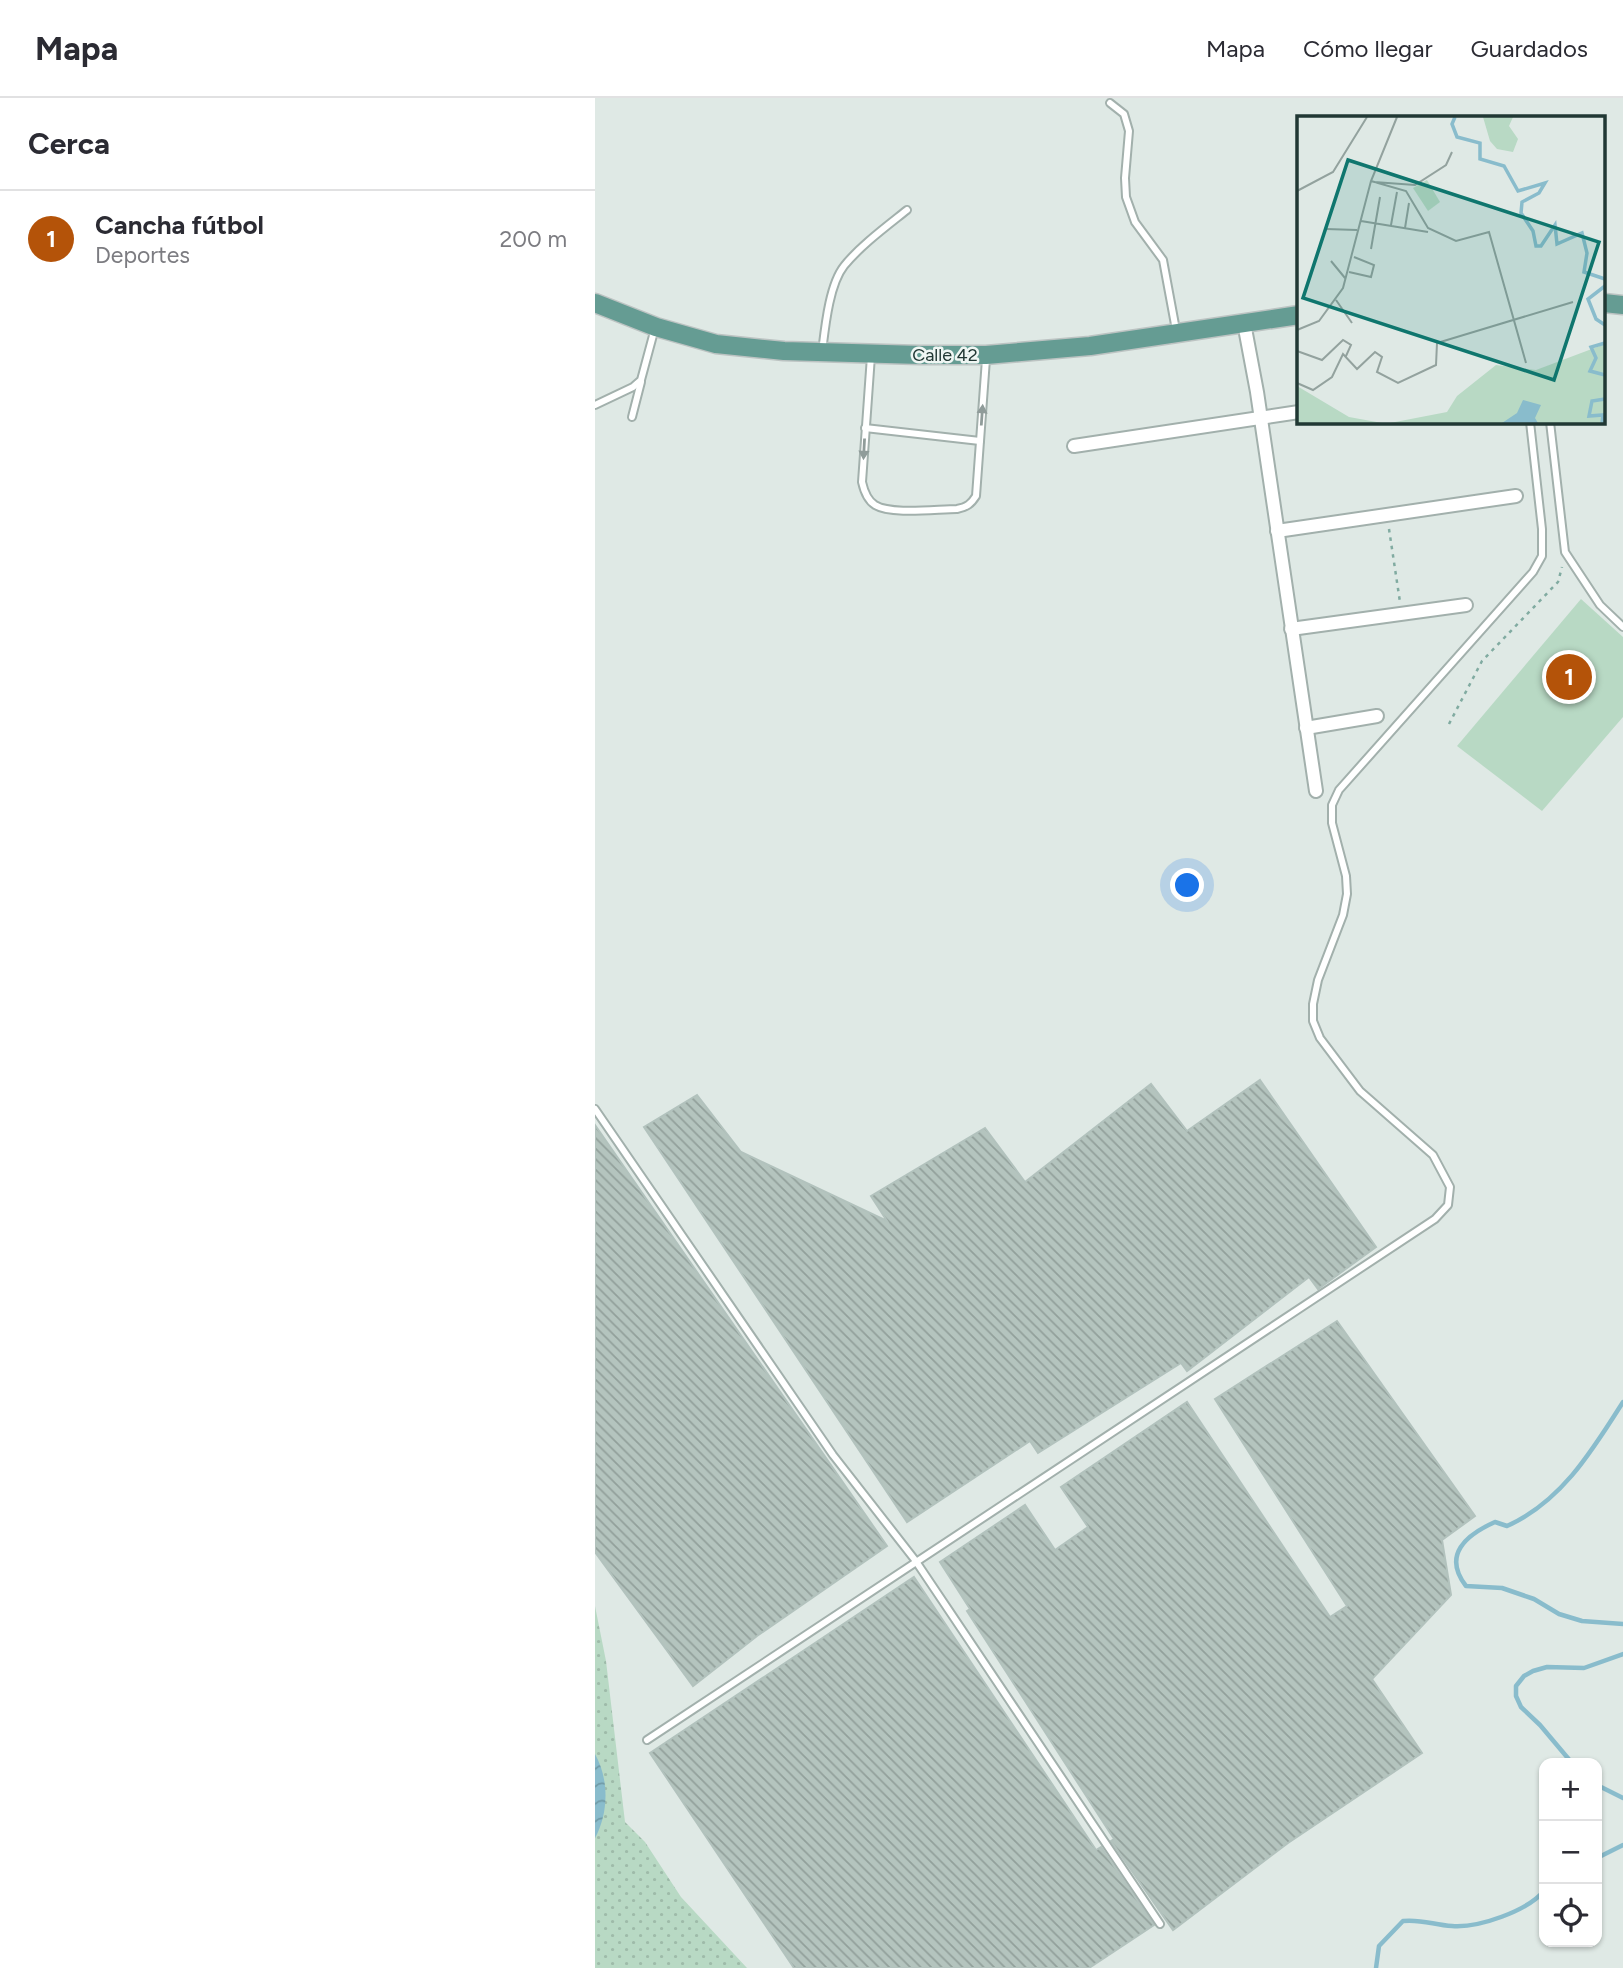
<!DOCTYPE html>
<html lang="es">
<head>
<meta charset="utf-8">
<style>
  body { margin:0; font-family:Figtree,sans-serif; background:#f2f2f3; color:#2b2b33 }
  .controls { position:absolute; right:21px; bottom:21px; display:grid; overflow:hidden; border-radius:14px; box-shadow:0 2px 5px #0004 }
  .controls button { width:63px; height:63px; display:grid; place-items:center; padding:0; border:0; border-bottom:2px solid #e1e1e2; background:#fff; color:#2b2b33; font:35px sans-serif }
  .you { position:absolute; left:593px; top:788px; width:24px; height:24px; margin:-18px; border:5px solid #fff; border-radius:50%; background:#1a73e8; box-shadow:0 0 0 10px #1a73e833 }
  .badge { display:grid; place-items:center; width:46px; height:46px; border-radius:50%; background:#b45309; color:#fff; font-size:23px; font-weight:700 }
  .pin { position:absolute; translate:-50% -50%; border:4px solid #fff; box-shadow:0 2px 7px #0006 }
  .list { margin:0; padding:0; list-style:none }
  h2 { display:flex; justify-content:space-between; align-items:center; height:91px; margin:0; padding:0 28px; font-size:30px }
  h2 small { font-size:23px; font-weight:400; color:#7c7c81 }
  .list li { display:grid; grid-template-columns:46px 1fr auto; gap:21px; align-items:center; box-sizing:border-box; height:98px; padding:0 28px; border-top:2px solid #e1e1e2 }
  .list b { display:block; font-size:26px; white-space:nowrap }
  .list p { margin:0; font-size:23px; white-space:nowrap; color:#7c7c81 }
  .list em { font-size:23px; font-style:normal; color:#7c7c81 }
  .icon { flex:none; width:38px; height:38px; fill:none; stroke:currentColor; stroke-width:2; stroke-linecap:round; stroke-linejoin:round }
  .map { position:relative; flex:none; width:1028px; height:1870px; overflow:hidden }
  header { display:flex; align-items:center; gap:42px; box-sizing:border-box; height:98px; padding:0 35px; background:#fff; border-bottom:2px solid #e1e1e2 }
  header strong { font-size:33px }
  nav { display:flex; gap:38px; margin-inline-start:auto; font-size:24px }
  main { display:flex }
  aside { flex:1; background:#fff }
  .map>svg:first-child { display:block }
</style>
</head>
<body>
<header>
<strong>Mapa</strong>
<nav><a>Mapa</a><a>Cómo llegar</a><a>Guardados</a></nav>
</header>
<main>
<aside>
<h2>Cerca<small></small></h2>
<ul class="list">
<li><span class="badge">1</span><div><b>Cancha fútbol</b><p>Deportes</p></div><em>200 m</em></li>
</ul>
</aside>
<div class="map">
<svg width="1028" height="1870" viewBox="0 0 1028 1870">
  <defs>
    <pattern id="grass-dots" width="8" height="8" patternUnits="userSpaceOnUse" patternTransform="scale(1.75)"><rect width="8" height="8" fill="#b8d9c4"/><path d="M2 2h.1M6 6h.1" fill="none" stroke="#9ebba9" stroke-width="1.8" stroke-linecap="round"/></pattern>
    <pattern id="water-waves" width="16" height="10" patternUnits="userSpaceOnUse" patternTransform="scale(1.75)"><rect width="16" height="10" fill="#89bccc"/><path d="M0 5q4-4 8 0t8 0" fill="none" stroke="#709aa6"/></pattern>
    <pattern id="building-back-hatch" width="6" height="6" patternUnits="userSpaceOnUse" patternTransform="scale(1.75)"><rect width="6" height="6" fill="#b4c4be"/><path d="M-1 5l2 2M0 0l6 6M5-1l2 2" fill="none" stroke="#92a09b"/></pattern>
  </defs>
  <rect width="100%" height="100%" fill="#dfe9e5"/>
  <!-- grass -->
  <polygon fill="url(#grass-dots)" points="0,1508 11,1563 30,1724 50,1744 86,1799 152,1870 0,1870"/>
  <!-- pitch -->
  <polygon fill="#b8d9c4" points="986,501 1028,539 1028,619 947,713 862,648"/>
  <!-- water -->
  <path fill="url(#water-waves)" d="M0 1656C14 1681 14 1714 0 1740Z"/>
  <g fill="none" stroke-linecap="round" stroke-linejoin="round">
    <!-- stream -->
    <g stroke="#89bccc" stroke-width="4.5">
      <path d="M1028 1304C997 1353 966 1404 912 1428L900 1424C871 1437 847 1457 871 1488L907 1490 939 1501 964 1516 987 1523 1028 1526"/>
      <polyline points="977,1665 945,1627 926,1609 921,1598 921,1588 929,1578 938,1573 952,1569 989,1570 1028,1556"/>
      <polyline points="1002,1687 1028,1700"/>
      <polyline points="1002,1760 1028,1747"/>
      <path d="M781 1870 784 1848 808 1823C827 1821 839 1827 857 1828 884 1830 932 1813 949 1793"/>
    </g>
  </g>
  <!-- building -->
  <g fill="url(#building-back-hatch)" stroke="#b2c2bd" stroke-width="2">
    <polygon points="665,982 781,1149 723,1191 714,1179 592,1273 586,1265 443,1355 435,1343 312,1424 49,1029 102,997 146,1054 292,1123 276,1098 390,1030 430,1084 556,986 592,1033"/>
    <polygon points="0,1027 292,1448 162,1538 98,1588 0,1454"/>
    <polygon points="742,1223 880,1418 847,1442 856,1497 777,1581 827,1655 693,1745 578,1832 516,1743 519,1741 372,1513 375,1511 345,1464 430,1407 460,1452 493,1429 466,1389 592,1304 735,1519 752,1508 620,1301"/>
    <polygon points="319,1479 501,1752 506,1749 559,1827 494,1870 199,1870 55,1655"/>
  </g>
  <g fill="none" stroke-linecap="round" stroke-linejoin="round">
    <defs>
      <g id="service">
        <polyline points="515,5 529,16 534,33 530,80 531,99 540,124 568,162 581,232"/>
        <path d="M227 254C230 230 234 187 249 168 265 148 292 128 312 112"/>
        <path d="M276 258 267 384C269 393 272 402 280 407 296 417 342 411 362 411 372 409 376 406 381 398L391 261"/>
        <polyline points="0,307 38,289 46,282 60,230"/>
        <polyline points="37,319 46,284"/>
        <polyline points="955,324 970,454 1005,507 1028,529"/>
        <polyline points="270,330 385,343"/>
        <polyline points="0,1011 238,1357 320,1462 565,1826"/>
        <polyline points="52,1642 840,1121 853,1107 855,1089 838,1057 765,993 725,940 718,923 718,906 723,882 748,817 752,796 751,778 737,725 737,707 744,692 938,474 947,458 947,431 935,324"/>
      </g>
      <g id="minor">
        <polyline points="649,225 662,294 721,693"/>
        <polyline points="479,348 704,314"/>
        <polyline points="682,433 921,398"/>
        <polyline points="696,531 871,507"/>
        <polyline points="711,630 782,618"/>
      </g>
      <g id="primary">
        <polyline points="0,205 61,229 121,246 189,253 325,257 391,257 495,248 704,217"/>
        <polyline points="1009,205 1028,207"/>
      </g>
    </defs>
    <!-- service casing -->
    <use href="#service" stroke="#a2b0ac" stroke-width="10"/>
    <!-- minor casing -->
    <use href="#minor" stroke="#a2b0ac" stroke-width="16"/>
    <!-- primary casing -->
    <use href="#primary" stroke="#bcc3c2" stroke-width="21"/>
    <!-- path -->
    <g stroke="#81aba1" stroke-width="2.5" stroke-dasharray="3.5 5" stroke-linecap="butt">
      <polyline points="794,431 805,504"/>
      <polyline points="854,626 887,563 963,484 967,469"/>
    </g>
    <!-- service -->
    <use href="#service" stroke="#fff" stroke-width="6"/>
    <!-- minor -->
    <use href="#minor" stroke="#fff" stroke-width="12"/>
    <!-- primary -->
    <use href="#primary" stroke="#659c93" stroke-width="18"/>
  </g>
  <!-- one-way arrows -->
  <defs><path id="oneway-solid" d="M-6-.8H1V-3.2L6.5 0L1 3.2V.8H-6Z" transform="scale(1.75)"/></defs>
  <g fill="#909c9a">
    <use href="#oneway-solid" transform="translate(387 317) rotate(-86)"/>
    <use href="#oneway-solid" transform="translate(269 351) rotate(93)"/>
  </g>
  <g text-anchor="middle" stroke-width="5" stroke-linejoin="round" paint-order="stroke">
    <!-- street labels -->
    <g font-size="18" fill="#213834" stroke="#eff6f3">
      <text x="350" y="263">Calle 42</text>
    </g>
  </g>
  <!-- overview -->
  <g transform="translate(702 18)">
    <rect width="308" height="308" fill="#dfe9e5"/>
    <path d="M308 228V307H93L150 296 160 280 199 249 239 254ZM0 270 52 301 85 307H0Z" fill="#b8d9c4"/>
    <path d="M186 1H216L212 10 221 23 216 36 200 33 193 25Z" fill="#b8d9c4"/>
    <path d="M130 64 143 86 131 95 116 72Z" fill="#b8d9c4"/>
    <path d="M226 284 244 289 238 302 241 307H205L220 297Z" fill="#89bccc"/>
    <path fill="none" stroke="#89bccc" stroke-width="3.5" d="M158 1 155 8 160 21 183 27V43L207 50 221 75 248 67 242 77 225 86 224 97 236 115 239 130H244L258 109 260 128 285 117 290 137 287 156 308 163M308 170 291 183 299 203 308 209M308 227 294 231 299 242 293 255 308 259M305 307 306 299 292 300 295 285 308 283"/>
    <path fill="none" stroke="#93a29e" stroke-width="2" d="M74 65 109 75 131 112 159 125 192 116 229 247M77 66 118 69 149 49 155 36M0 75 36 56 70 1M64 105 131 116M94 109 100 76M108 112 112 87M29 113 60 114M74 133 83 81M34 145 48 162M52 156 74 161 77 149 57 141M39 184 55 207M0 214 22 205 46 172 74 65 100 1M0 235 25 244 46 224 54 229 49 240M0 267 16 274 35 261 46 238 60 253 78 236 85 241 80 256 101 267 139 249 140 227 276 186"/>
    <path fill="#0f766e" fill-opacity="0.15" stroke="#0f766e" stroke-width="3.5" d="M51 44 302 126 257 264 6 182Z"/>
    <rect width="308" height="308" fill="none" stroke="#213834" stroke-width="3.5"/>
  </g>
</svg>
<div class="controls">
<button>+</button>
<button>−</button>
<button><svg class="icon" aria-label="locate" viewBox="0 0 24 24"><circle cx="12" cy="12" r="6"/><path d="M12 2v4M12 18v4M2 12h4M18 12h4"/></svg></button>
</div>
<div class="you"></div>
<div class="pin badge" style="left:974px;top:579px">1</div>
</div>
</main>
</body>
</html>
